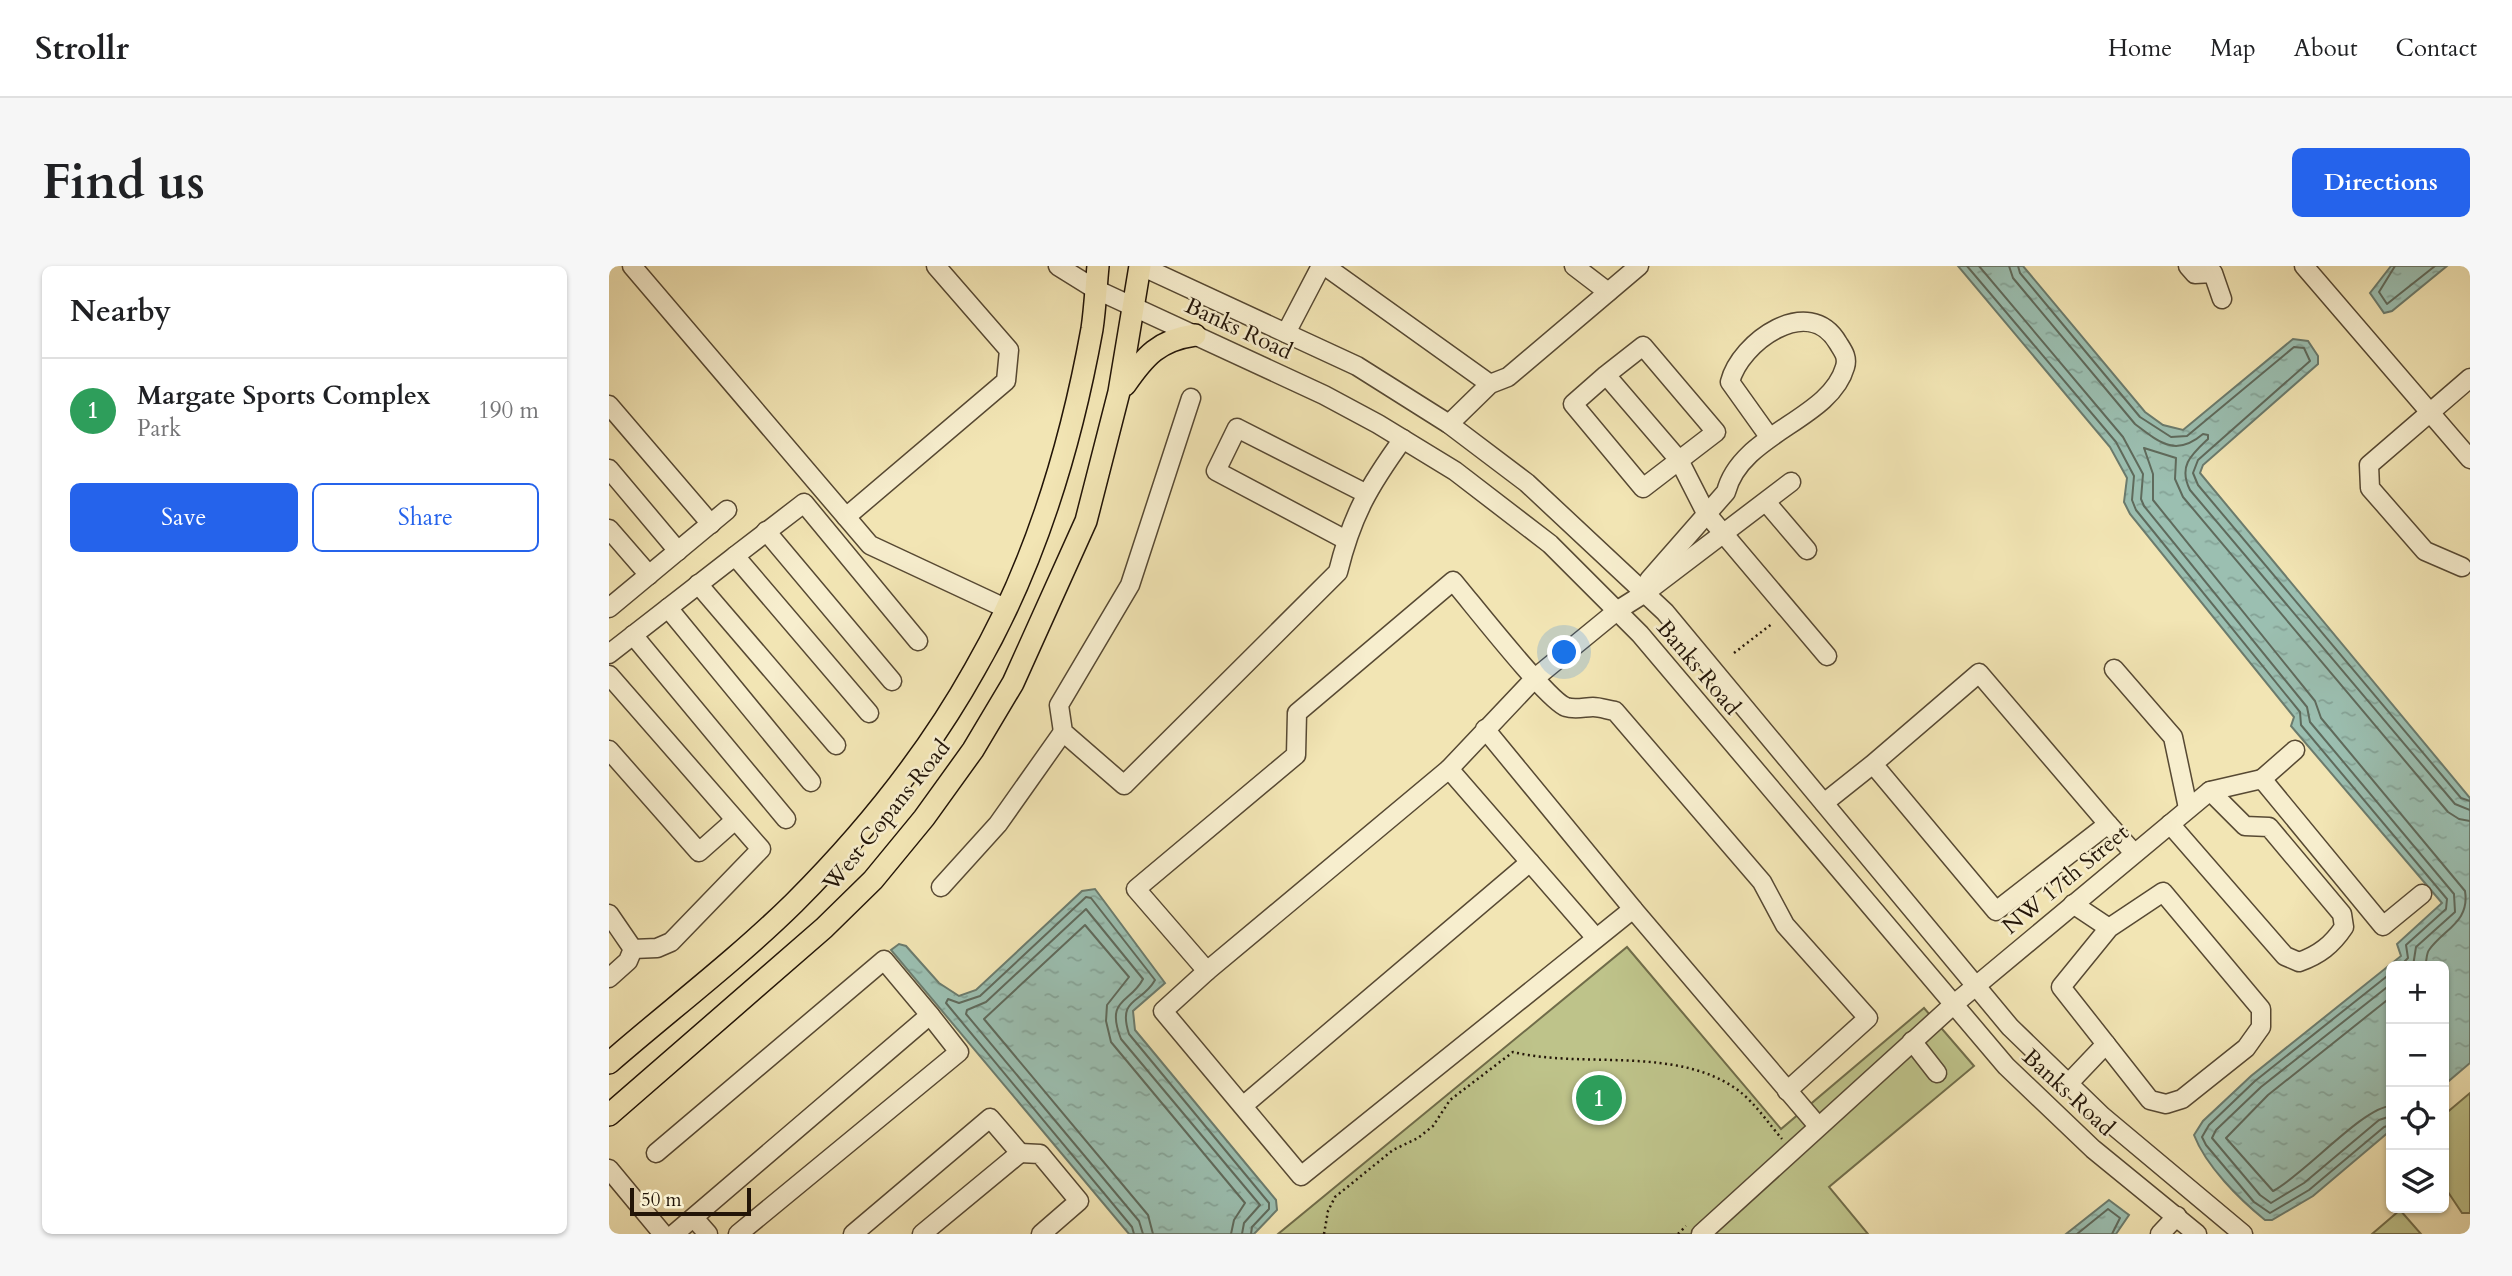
<!DOCTYPE html>
<html lang="en">
<head>
<meta charset="utf-8">
<style>
  body { margin:0; font-family:Cardo,serif; background:#f6f6f6; color:#202124 }
  .controls { position:absolute; right:21px; bottom:21px; display:grid; overflow:hidden; border-radius:10px; box-shadow:0 2px 5px #0004 }
  .controls button { width:63px; height:63px; display:grid; place-items:center; padding:0; border:0; border-bottom:2px solid #e0e0e0; background:#fff; color:#202124; font:35px sans-serif }
  .scale { position:absolute; left:21px; bottom:18px; width:121px; box-sizing:border-box; padding-left:7px; border:4px solid #231508; border-top:0; font-size:19px; line-height:24px; white-space:nowrap; color:#231508; -webkit-text-stroke:5px #f7eece; paint-order:stroke }
  .you { position:absolute; left:956px; top:387px; width:24px; height:24px; margin:-18px; border:5px solid #fff; border-radius:50%; background:#1a73e8; box-shadow:0 0 0 10px #1a73e833 }
  .badge { display:grid; place-items:center; width:46px; height:46px; border-radius:50%; background:#2563eb; color:#fff; font-size:23px; font-weight:700 }
  .pin { position:absolute; translate:-50% -50%; border:4px solid #fff; box-shadow:0 2px 7px #0006 }
  .list { margin:0; padding:0; list-style:none }
  h2 { display:flex; justify-content:space-between; align-items:center; height:91px; margin:0; padding:0 28px; font-size:30px }
  h2 small { font-size:23px; font-weight:400; color:#757577 }
  .list li { display:grid; grid-template-columns:46px 1fr auto; gap:21px; align-items:center; box-sizing:border-box; height:105px; padding:0 28px; border-top:2px solid #e0e0e0 }
  .list b { display:block; font-size:26px; white-space:nowrap }
  .list p { margin:0; font-size:23px; white-space:nowrap; color:#757577 }
  .list em { font-size:23px; font-style:normal; color:#757577 }
  .actions { display:flex; gap:14px; padding:21px 28px }
  .actions a { flex:1; padding:16px 0; border:2px solid #2563eb; border-radius:10px; text-align:center; font-size:24px; color:#2563eb }
  .actions .main { background:#2563eb; color:#fff }
  .icon { flex:none; width:38px; height:38px; fill:none; stroke:currentColor; stroke-width:2; stroke-linecap:round; stroke-linejoin:round }
  .map { position:relative; flex:none; width:1861px; height:968px; overflow:hidden; border-radius:10px }
  header { display:flex; align-items:center; gap:42px; box-sizing:border-box; height:98px; padding:0 35px; background:#fff; border-bottom:2px solid #e0e0e0 }
  header strong { font-size:33px }
  nav { display:flex; gap:38px; margin-inline-start:auto; font-size:24px }
  .intro { display:flex; align-items:center; justify-content:space-between; box-sizing:border-box; height:168px; padding:0 42px }
  h1 { margin:0; font-size:49px }
  .button { padding:18px 32px; border-radius:10px; background:#2563eb; color:#fff; font-size:24px; font-weight:700 }
  main { display:flex; gap:42px; padding:0 42px }
  aside { flex:1; background:#fff; border-radius:10px; box-shadow:0 2px 5px #0004 }
  .map>svg:first-child { display:block }
</style>
</head>
<body>
<header>
<strong>Strollr</strong>
<nav><a>Home</a><a>Map</a><a>About</a><a>Contact</a></nav>
</header>
<div class="intro"><h1>Find us</h1><a class="button">Directions</a></div>
<main>
<aside>
<h2>Nearby<small></small></h2>
<ul class="list">
<li><span class="badge" style="background:#2e9e5b">1</span><div><b>Margate Sports Complex</b><p>Park</p></div><em>190 m</em></li>
</ul>
<div class="actions"><a class="main">Save</a><a>Share</a></div>
</aside>
<div class="map">
<svg width="1861" height="968" viewBox="0 0 1861 968">
  <defs>
    <pattern id="water-ripples" width="26" height="14" patternUnits="userSpaceOnUse" patternTransform="scale(1.75)"><rect width="26" height="14" fill="#9bbfb1"/><path d="M2 4q2-2 4 0t4 0M15 11q2-2 4 0t4 0" fill="none" stroke="#85a397"/></pattern>
  </defs>
  <rect width="100%" height="100%" fill="#f2e5b4"/>
  <filter id="stains"><feTurbulence type="fractalNoise" baseFrequency=".00286" numOctaves="4"/><feColorMatrix values="0 0 0 0 .2 0 0 0 0 .09 0 0 0 0 .02 0 0 0 .5 -.17"/></filter>
  <radialGradient id="worn" r=".72"><stop offset=".6" stop-color="#630" stop-opacity="0"/><stop offset="1" stop-color="#630" stop-opacity=".3"/></radialGradient>
  <!-- green -->
  <g fill="#bec38a" stroke="#706c49" stroke-width="2">
    <polygon points="1018,681 1172,863 1315,742 1365,800 1220,921 1259,968 669,968"/>
    <polygon points="1861,827 1861,947 1853,947 1835,920 1835,849"/>
    <polygon points="1791,944 1812,968 1763,968"/>
  </g>
  <!-- water -->
  <g fill="url(#water-ripples)" stroke="#6b7b6d" stroke-width="2">
    <path d="M1349 0H1414L1536 146 1554 159 1574 164 1684 73 1699 75 1709 90V98L1594 199 1591 207 1861 532V797L1835 819V700H1782V864L1704 930 1663 954H1656C1630 933 1597 900 1585 869L1594 855 1642 810 1792 690 1788 678 1833 637 1682 460 1685 451 1521 248 1515 236 1518 212 1501 181Z"/>
    <polygon points="1782,0 1838,0 1783,45 1775,47 1761,27"/>
    <polygon points="486,623 556,717 524,745 526,764 667,934 668,944 645,968 520,968 282,684 290,678 297,680 330,717 350,730 367,724 473,625"/>
    <polygon points="1500,934 1520,949 1507,968 1457,968"/>
  </g>
  <g fill="none" stroke-linecap="round" stroke-linejoin="round">
    <!-- shore -->
    <g stroke="#5f6a5c" stroke-width="2">
      <polyline points="1358,0 1507,176 1525,210 1523,234 1527,244 1691,446 1692,459 1838,633 1837,643 1797,679 1799,692 1791,700"/>
      <polyline points="1370,0 1514,171 1534,208 1532,233 1535,240 1698,441 1701,456 1845,628 1846,646 1807,681 1804,700"/>
      <path d="M1400 0 1404 12 1526 158C1551 177 1567 191 1594 168L1599 169V173C1582 189 1569 200 1581 224L1846 538 1861 544"/>
      <polyline points="1409,0 1411,7 1531,151 1562,171 1578,170 1685,81 1695,82 1701,95 1589,194 1584,207 1589,219 1852,532 1861,535"/>
      <polyline points="1786,0 1770,26 1778,38 1826,0"/>
      <path d="M1816 700C1818 695 1817 688 1820 684 1835 663 1861 656 1856 625L1712 452 1706 435 1544 234V208L1535 182 1567 192 1566 213 1574 231 1839 546 1850 553 1861 555"/>
      <polyline points="1782,707 1646,815 1600,859 1593,871 1597,879 1645,936 1661,947 1700,924 1775,861 1782,859"/>
      <polyline points="1782,718 1652,821 1607,864 1603,872 1651,929 1662,937 1695,917 1770,854 1782,850"/>
      <path d="M1782 731 1659 829 1617 872 1664 925C1695 909 1754 841 1782 840"/>
      <path d="M525 968 523 961 337 737 339 733 350 737 371 730 477 631 482 632 546 714C533 738 508 731 520 768L660 937V943L643 961 642 968"/>
      <path d="M534 968 530 955 357 748 358 744 377 736 477 643 534 713C521 738 496 732 512 773L651 939 635 957 633 968"/>
      <polyline points="544,968 539,949 375,753 476,659 520,711 498,739 497,755 502,776 636,937 625,954 622,968"/>
      <polyline points="1468,968 1499,943 1511,952 1503,968"/>
    </g>
    <defs>
      <g id="minor">
        <polyline points="23,0 261,279 396,342"/>
        <polyline points="449,0 486,23 715,129 769,158 846,205 941,278 1031,368 1397,800 1484,883 1588,968"/>
        <polyline points="532,0 748,100 840,158 918,217 1056,346 1401,761 1493,850 1634,968"/>
        <polyline points="716,0 881,118"/>
        <polyline points="965,0 999,26"/>
        <polyline points="1579,0 1586,8 1604,7 1613,33"/>
        <polyline points="1695,0 1861,193"/>
        <polyline points="677,67 712,0"/>
        <polyline points="997,109 1034,80 1107,166 1034,222 964,138 997,109 1070,194 1097,247 1218,390"/>
        <path d="M582 132 521 319 450 439 454 466 515 519 729 306C743 249 760 220 794 173"/>
        <polyline points="0,139 102,258"/>
        <polyline points="840,158 881,118 899,111 1030,0"/>
        <polyline points="0,203 69,285"/>
        <polyline points="1157,236 1198,284"/>
        <polyline points="237,251 397,115 400,84 327,0"/>
        <polyline points="0,263 40,309"/>
        <polyline points="157,265 283,415"/>
        <polyline points="737,274 607,205 628,162 756,227"/>
        <polyline points="126,290 195,237 309,375"/>
        <polyline points="1853,301 1816,285 1761,222 1760,199 1861,112"/>
        <path d="M1040 314 1117 226C1132 167 1221 154 1236 101 1239 91 1234 85 1229 77 1200 27 1131 76 1121 116L1161 172"/>
        <polyline points="89,318 227,479"/>
        <polyline points="0,342 118,244"/>
        <polyline points="59,342 202,516"/>
        <polyline points="24,369 177,553"/>
        <polyline points="0,388 126,290 260,447"/>
        <polyline points="1505,403 1564,471 1579,542"/>
        <polyline points="0,409 152,583 62,676 48,682 24,683"/>
        <polyline points="0,484 90,586 125,555"/>
        <polyline points="840,503 987,672"/>
        <polyline points="1653,513 1686,484"/>
        <polyline points="1215,537 1264,498 1387,645 1499,558 1370,407 1264,498"/>
        <polyline points="1499,558 1525,587"/>
        <path d="M1561 558 1676 690 1690 696C1710 689 1723 679 1735 661L1733 648 1660 561 1636 560 1601 525"/>
        <polyline points="332,621 389,558 454,466"/>
        <polyline points="1464,638 1500,662 1554,626 1652,743 1652,761 1637,782 1573,833 1557,838 1541,834 1452,721 1500,662"/>
        <polyline points="1024,643 1209,860"/>
        <polyline points="0,648 24,683"/>
        <polyline points="598,705 554,745 692,910 1024,643 876,463"/>
        <polyline points="0,712 19,695 24,683"/>
        <polyline points="1303,775 1328,807"/>
        <polyline points="1458,819 1497,778"/>
        <path d="M1178 825 1259 752 1176 659 1153 616 1006 445C999 444 991 441 984 441 976 441 966 444 957 441 938 434 862 336 844 315L688 447 687 489 527 623 598 705 840 503 926 412 1009 344 1036 327 1182 216"/>
        <polyline points="635,839 921,596"/>
        <polyline points="47,887 275,694 321,749 65,968"/>
        <polyline points="411,887 431,888 470,935 432,968"/>
        <polyline points="0,903 54,968"/>
        <polyline points="85,952 99,968"/>
        <polyline points="129,968 350,786 321,749"/>
        <polyline points="244,968 381,852 411,887 313,968"/>
        <polyline points="1092,968 1344,739 1601,525 1653,513 1774,660 1813,628"/>
        <polyline points="1551,968 1568,950"/>
      </g>
      <g id="major">
        <path d="M516 119C536 90 550 74 586 69"/>
        <path d="M0 797C61 744 127 694 185 637 254 568 318 489 366 403 425 301 462 179 483 63 486 43 487 21 489 0"/>
        <polyline points="0,849 215,662 264,614 315,552 364,484 404,417 477,255 510,126 531,0"/>
      </g>
    </defs>
    <!-- minor casing -->
    <use href="#minor" stroke="#574933" stroke-width="21"/>
    <!-- major casing -->
    <use href="#major" stroke="#231508" stroke-width="24"/>
    <!-- path -->
    <g stroke="#231508" stroke-width="2.5" stroke-dasharray="2 3.5" stroke-linecap="butt">
      <polyline points="1125,387 1164,357"/>
      <path d="M715 968 719 945 726 931 784 884 809 872 824 860 841 834 904 786C974 803 1069 779 1130 825 1146 837 1160 858 1173 873"/>
      <polyline points="1069,968 1077,960"/>
    </g>
    <!-- minor -->
    <use href="#minor" stroke="#f7eece" stroke-width="18"/>
    <!-- major -->
    <use href="#major" stroke="#f2e5b4" stroke-width="21"/>
  </g>
  <g text-anchor="middle" stroke-width="5" stroke-linejoin="round" paint-order="stroke">
    <!-- street labels -->
    <g font-size="23" fill="#231508" stroke="#f7eece">
      <text transform="translate(630 62) rotate(25)" y="8">Banks Road</text>
      <text transform="translate(1090 401) rotate(50)" y="8">Banks Road</text>
      <text transform="translate(277 549) rotate(-51)" y="8">West Copans Road</text>
      <text transform="translate(1456 613) rotate(-40)" y="8">NW 17th Street</text>
      <text transform="translate(1460 826) rotate(43)" y="8">Banks Road</text>
    </g>
  </g>
  <rect width="100%" height="100%" filter="url(#stains)"/>
  <rect width="100%" height="100%" fill="url(#worn)"/>
</svg>
<div class="controls">
<button>+</button>
<button>−</button>
<button><svg class="icon" aria-label="locate" viewBox="0 0 24 24"><circle cx="12" cy="12" r="6"/><path d="M12 2v4M12 18v4M2 12h4M18 12h4"/></svg></button>
<button><svg class="icon" aria-label="layers" viewBox="0 0 24 24"><path d="M12 4l9 5-9 5-9-5zM3 14l9 5 9-5"/></svg></button>
</div>
<div class="scale">50 m</div>
<div class="you"></div>
<div class="pin badge" style="left:990px;top:832px;background:#2e9e5b">1</div>
</div>
</main>
</body>
</html>
